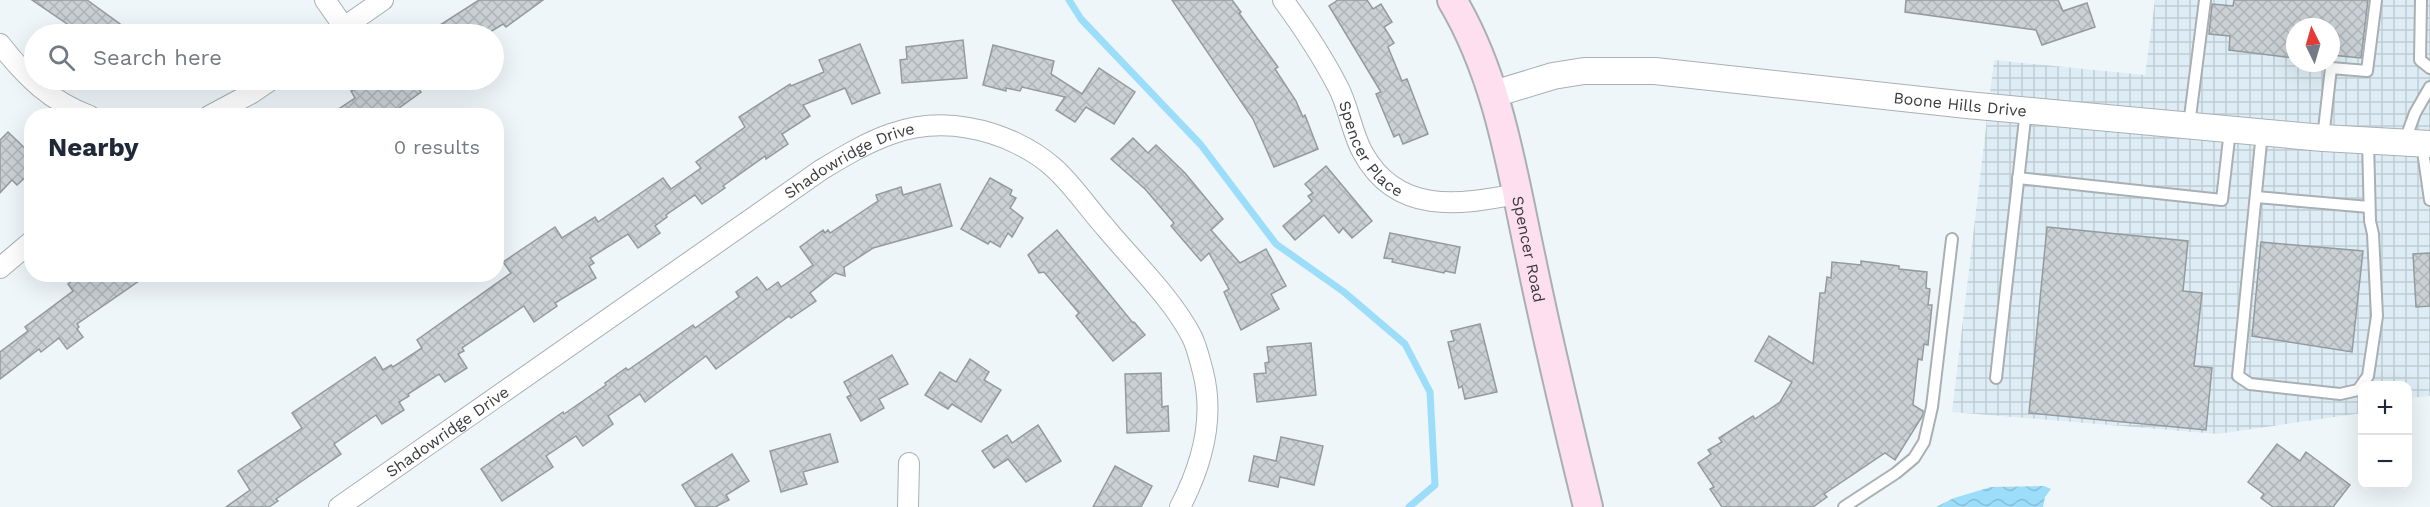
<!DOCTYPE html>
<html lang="en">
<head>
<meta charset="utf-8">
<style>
  body { margin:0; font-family:"Work Sans",sans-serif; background:#f2f2f3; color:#1f2937 }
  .controls { position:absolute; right:18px; bottom:18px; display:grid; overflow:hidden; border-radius:12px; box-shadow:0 6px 24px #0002 }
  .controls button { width:54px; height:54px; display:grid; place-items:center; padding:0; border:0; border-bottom:2px solid #e0e1e3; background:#fff; color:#1f2937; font:30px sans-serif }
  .compass { position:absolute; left:2286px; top:18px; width:54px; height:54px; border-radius:50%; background:#fff; box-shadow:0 6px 24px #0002; rotate:355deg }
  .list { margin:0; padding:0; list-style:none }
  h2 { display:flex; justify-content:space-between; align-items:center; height:78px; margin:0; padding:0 24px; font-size:26px }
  h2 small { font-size:20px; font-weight:400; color:#747a83 }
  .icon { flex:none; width:33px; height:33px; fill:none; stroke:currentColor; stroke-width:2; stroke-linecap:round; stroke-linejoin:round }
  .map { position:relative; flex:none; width:2430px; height:507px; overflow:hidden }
  .search { position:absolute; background:#fff; box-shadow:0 6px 24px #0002; left:24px; top:24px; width:480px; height:66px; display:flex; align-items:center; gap:15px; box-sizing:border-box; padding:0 21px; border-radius:33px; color:#747a83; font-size:22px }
  .panel { position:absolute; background:#fff; box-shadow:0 6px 24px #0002; left:24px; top:108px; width:480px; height:174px; border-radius:24px }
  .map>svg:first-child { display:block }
</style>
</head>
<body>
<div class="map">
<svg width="2430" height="507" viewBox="0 0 2430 507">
  <defs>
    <pattern id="industrial-grid" width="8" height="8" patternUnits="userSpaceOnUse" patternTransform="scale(1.5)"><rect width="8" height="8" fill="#deedf5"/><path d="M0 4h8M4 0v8" fill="none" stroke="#bfccd3"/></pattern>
    <pattern id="water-waves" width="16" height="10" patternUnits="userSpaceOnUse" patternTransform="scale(1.5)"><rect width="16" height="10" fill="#9cddfa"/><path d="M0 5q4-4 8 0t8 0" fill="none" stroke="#87bfd7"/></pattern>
    <pattern id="building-cross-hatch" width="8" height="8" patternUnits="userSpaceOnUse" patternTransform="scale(1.5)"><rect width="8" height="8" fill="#cad1d5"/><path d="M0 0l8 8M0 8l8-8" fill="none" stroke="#aeb4b8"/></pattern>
  </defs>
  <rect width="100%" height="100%" fill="#eff6f9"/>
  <!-- industrial -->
  <path fill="url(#industrial-grid)" fill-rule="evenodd" d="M2155 0H2430V396L2408 398V386H2362V413L2218 434 1952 412 1994 60 2145 75ZM2295 27H2331V63H2295Z"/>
  <!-- water -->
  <polygon fill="url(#water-waves)" points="2044,486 2051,489 2045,497 2043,507 1936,507 1954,498 1991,487"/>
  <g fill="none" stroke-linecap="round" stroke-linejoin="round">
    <!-- stream -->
    <polyline stroke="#9cddfa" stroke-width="7" points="1069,0 1081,19 1201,145 1276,244 1344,292 1405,344 1430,392 1435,485 1409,507"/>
  </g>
  <!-- building -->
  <g fill="url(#building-cross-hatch)" stroke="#949b9e" stroke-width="1.5">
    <polygon points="32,0 87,0 120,24 112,34 82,34"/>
    <polygon points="479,0 543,0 506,27 503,24 487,34 426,34"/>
    <polygon points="1172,0 1232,0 1241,12 1239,13 1278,67 1275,69 1296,101 1303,117 1305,115 1318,149 1274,167 1253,119"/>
    <polygon points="1338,0 1367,0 1373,9 1381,4 1392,22 1384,27 1394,43 1388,47 1402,81 1407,79 1428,134 1403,144 1399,134 1394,137 1376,94 1381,92 1329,6"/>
    <polygon points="1906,0 2058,0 2063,11 2087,3 2095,27 2042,45 2036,30 1905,12"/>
    <polygon points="2234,0 2368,0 2361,58 2331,55 2331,27 2295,27 2295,58 2229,50 2230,36 2209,34 2212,4 2233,6"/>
    <polygon points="963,40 967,78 902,83 900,60 907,59 906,47"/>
    <polygon points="860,44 880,93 852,104 845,88 803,105 810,116 782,134 788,144 766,159 765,156 723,186 725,188 702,204 695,195 666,215 667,217 655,226 660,233 638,248 628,234 590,258 594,263 589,266 596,278 555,303 557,306 534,322 524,306 462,348 464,351 458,354 467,368 445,382 439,374 408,394 409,396 399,402 404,410 382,424 376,415 334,444 341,454 276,499 278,501 269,507 226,507 250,490 238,471 302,428 292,413 375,357 383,370 391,365 393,367 422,348 417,340 511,273 503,262 555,227 562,238 595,217 598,222 663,178 671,189 701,168 696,162 745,127 739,117 790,84 791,86 824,72 819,60"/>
    <polygon points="993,45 1054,61 1051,74 1082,94 1099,68 1135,92 1114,124 1086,107 1075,122 1056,110 1065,97 1022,87 1020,91 1006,88 1006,91 983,85"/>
    <polygon points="368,80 413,80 421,92 388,116 328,116 355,98 351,91"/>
    <polygon points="8,132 32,155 32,171 17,185 12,180 0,193 0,140"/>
    <polygon points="1133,138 1148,153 1156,145 1185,173 1223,219 1211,230 1240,263 1266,249 1286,286 1271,294 1279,309 1241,330 1224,292 1229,289 1209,253 1201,261 1171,226 1174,223 1145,189 1111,159"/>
    <polygon points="1326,166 1372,221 1352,238 1343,228 1339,233 1324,215 1295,240 1283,226 1312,201 1308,196 1313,193 1305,184"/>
    <polygon points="990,178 1012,190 1010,195 1016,198 1010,208 1023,218 1012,237 1008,233 1000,247 990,241 988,244 961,229"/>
    <polygon points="940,184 952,226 873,248 844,267 845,276 835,273 810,293 816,301 791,318 789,316 716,369 706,356 645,402 640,394 608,416 613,424 583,446 576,436 546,456 553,467 502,501 481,469 563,412 564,414 606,385 605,383 626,368 628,370 693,325 695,328 739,297 736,292 757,277 767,290 778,282 781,287 813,265 800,247 823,230 825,233 828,230 830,233 878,201 876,195 901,187 903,195"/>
    <polygon points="2047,227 2188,241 2183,291 2202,293 2194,366 2212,368 2206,430 2029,413"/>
    <polygon points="1057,230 1133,323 1134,322 1145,335 1113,361 1076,316 1079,313 1044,272 1039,273 1028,255"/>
    <polygon points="1390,233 1460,247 1455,273 1445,271 1444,273 1392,262 1393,259 1384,258"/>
    <polygon points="2261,242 2363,251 2352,352 2252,336"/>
    <polygon points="2430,253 2430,306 2416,307 2413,254"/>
    <polygon points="1861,261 1899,266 1899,269 1927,272 1926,288 1930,289 1928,305 1932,305 1928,345 1924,344 1922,360 1918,359 1913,405 1923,411 1923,415 1895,460 1885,453 1824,494 1827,497 1813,507 1722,507 1710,489 1714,487 1698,463 1711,454 1708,450 1722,442 1719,438 1753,416 1755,419 1780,402 1792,382 1755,361 1769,336 1813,364 1820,293 1825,293 1827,277 1831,278 1832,262 1861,265"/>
    <polygon points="82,274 149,274 77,324 79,327 77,329 83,337 67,349 59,338 41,352 39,349 0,379 0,352 28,331 25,327 73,291 68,284"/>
    <polygon points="1480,324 1497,392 1465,399 1462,386 1459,388 1448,342 1454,341 1451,331"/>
    <polygon points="1311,343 1316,395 1257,402 1254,374 1266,373 1265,363 1269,362 1267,347"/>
    <polygon points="892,355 908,384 879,399 884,408 861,421 847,397 851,395 844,382"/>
    <polygon points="970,359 989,372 984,380 1001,390 981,422 952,404 948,409 925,395 940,372 956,382"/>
    <polygon points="1161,373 1162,407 1168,406 1169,431 1127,433 1125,374"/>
    <polygon points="1038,425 1061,461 1026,482 1008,459 994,468 982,451 1007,435 1012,443"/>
    <polygon points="830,434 838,462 803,472 807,484 781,492 770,451"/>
    <polygon points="1281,437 1323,446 1314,485 1280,477 1278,487 1249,481 1254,456 1276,461"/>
    <polygon points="2277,444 2300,461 2306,452 2350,485 2333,507 2273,507 2261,498 2264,494 2248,482"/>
    <polygon points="732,454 749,481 726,495 729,500 715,507 696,507 682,485"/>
    <polygon points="1115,466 1152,486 1141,507 1093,507"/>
  </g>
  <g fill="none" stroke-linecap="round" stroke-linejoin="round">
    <defs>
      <g id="service">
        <polyline points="2421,0 2420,60 2430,68"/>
        <polyline points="2189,125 2205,0"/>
        <polyline points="2262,132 2238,376 2250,384 2340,394 2358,390 2368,376 2377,316 2373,234 2370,221 2368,141"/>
        <polyline points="2323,138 2331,68 2367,71 2376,0"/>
        <polyline points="2404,143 2415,113 2430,87"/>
        <polyline points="2422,144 2430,200"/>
        <polyline points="2018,178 2222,200 2230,130"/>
        <polyline points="2256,197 2369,207"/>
        <polyline points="1996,378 2026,110"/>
        <polyline points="1844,507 1896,473 1914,458 1924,442 1932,407 1952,239"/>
      </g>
      <g id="minor">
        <polyline points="325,0 344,27"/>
        <path id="s1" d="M1283 0C1302 26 1322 56 1337 85 1349 106 1351 132 1363 153 1397 215 1459 205 1517 194"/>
        <polyline points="334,34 383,0"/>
        <path d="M0 44C25 76 51 102 90 116"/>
        <polyline points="209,116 252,93 271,80"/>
        <polyline points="0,268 32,241"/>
        <path id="s2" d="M339 507 821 170C869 141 910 117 969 128 999 133 1032 148 1054 168 1073 185 1088 208 1105 227 1133 261 1172 298 1192 337 1197 347 1200 361 1203 372 1215 419 1202 465 1180 507"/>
        <polyline points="908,507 909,463"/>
      </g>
      <g id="tertiary">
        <path id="s3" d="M1494 94 1553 76 1584 71H1655L1967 105 2323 138 2430 144"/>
      </g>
      <g id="secondary">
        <path id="s4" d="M1452 0C1499 79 1512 171 1531 259 1548 342 1568 425 1588 507"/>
      </g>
    </defs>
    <!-- service casing -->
    <use href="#service" stroke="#a9b0b3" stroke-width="14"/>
    <!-- minor casing -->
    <use href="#minor" stroke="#a9b0b3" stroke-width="22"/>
    <!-- tertiary casing -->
    <use href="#tertiary" stroke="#a9b0b3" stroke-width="28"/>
    <!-- secondary casing -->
    <use href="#secondary" stroke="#a9b0b3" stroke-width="32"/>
    <!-- service -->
    <use href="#service" stroke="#fff" stroke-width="10"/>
    <!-- minor -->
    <use href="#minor" stroke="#fff" stroke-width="20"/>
    <!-- tertiary -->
    <use href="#tertiary" stroke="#fff" stroke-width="26"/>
    <!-- secondary -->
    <use href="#secondary" stroke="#fedfef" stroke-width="28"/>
  </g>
  <g text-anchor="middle" stroke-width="4.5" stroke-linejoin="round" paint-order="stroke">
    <!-- street labels -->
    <g font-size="16" fill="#393b3d" stroke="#fff">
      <text dy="6" stroke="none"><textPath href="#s3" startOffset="471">Boone Hills Drive</textPath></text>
      <text dy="6" stroke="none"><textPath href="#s1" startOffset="174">Spencer Place</textPath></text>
      <text dy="6" stroke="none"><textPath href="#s2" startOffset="618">Shadowridge Drive</textPath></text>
      <text dy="6" stroke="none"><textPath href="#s4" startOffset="262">Spencer Road</textPath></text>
      <text dy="6" stroke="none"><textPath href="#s2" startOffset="132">Shadowridge Drive</textPath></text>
    </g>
  </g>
</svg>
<div class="controls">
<button>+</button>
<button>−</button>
</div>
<svg class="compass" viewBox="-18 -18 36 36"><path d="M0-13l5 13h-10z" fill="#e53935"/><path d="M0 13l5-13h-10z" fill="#747a83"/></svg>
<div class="search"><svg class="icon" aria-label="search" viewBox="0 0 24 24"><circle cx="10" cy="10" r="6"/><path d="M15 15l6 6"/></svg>Search here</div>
<section class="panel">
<h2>Nearby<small>0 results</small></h2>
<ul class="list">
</ul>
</section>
</div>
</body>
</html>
